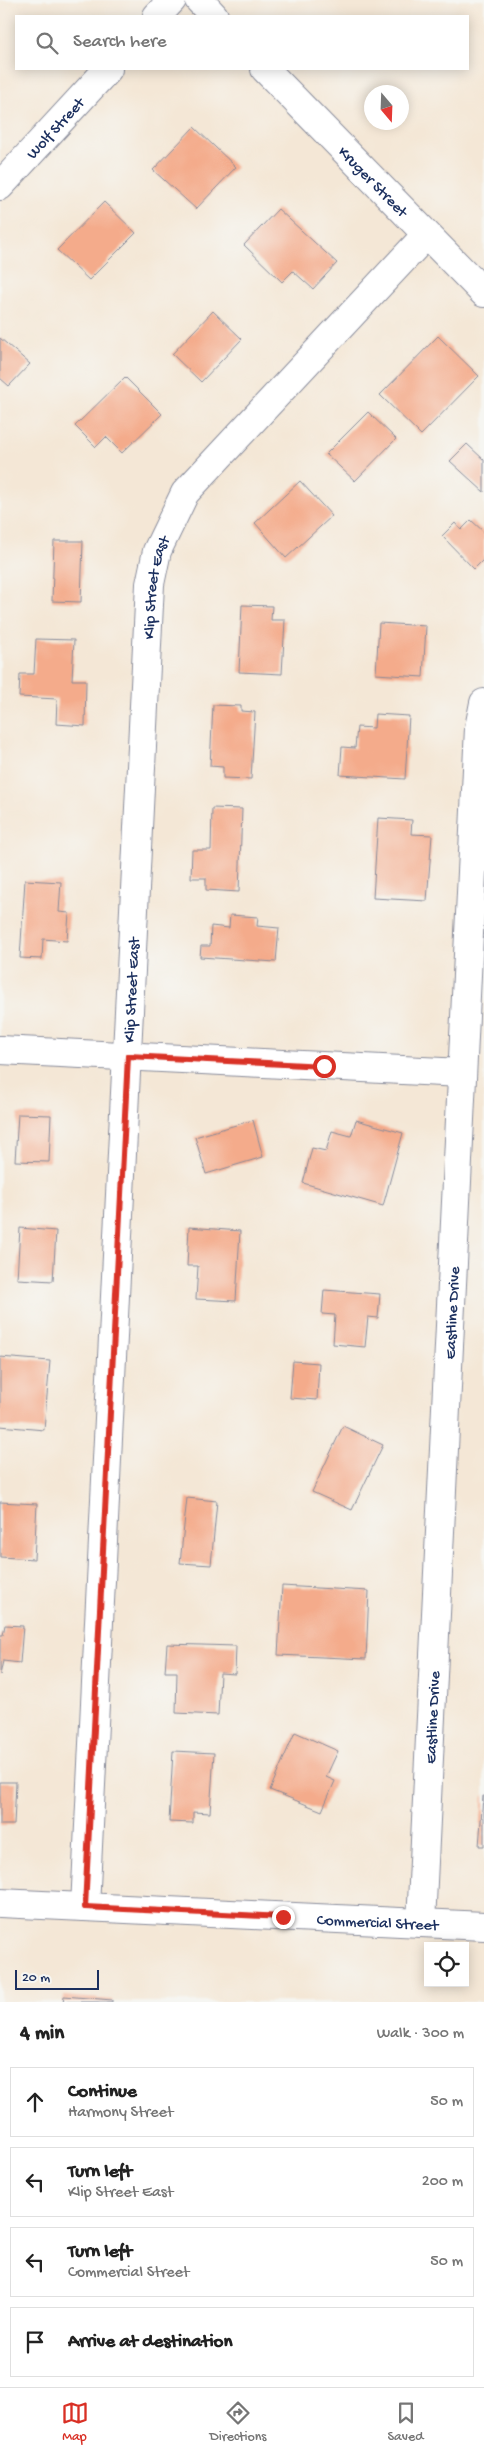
<!DOCTYPE html>
<html lang="en">
<head>
<meta charset="utf-8">
<style>
  body { margin:0; font-family:"Gochi Hand",sans-serif; background:#f6f6f6; color:#222 }
  .controls { position:absolute; right:15px; bottom:15px; display:grid; overflow:hidden; border-radius:0px; box-shadow:0 2px 12px #0003 }
  .controls button { width:45px; height:45px; display:grid; place-items:center; padding:0; border:0; border-bottom:1px solid #e0e0e0; background:#fff; color:#222; font:25px sans-serif }
  .compass { position:absolute; left:364px; top:85px; width:45px; height:45px; border-radius:50%; background:#fff; box-shadow:0 2px 12px #0003; rotate:161deg }
  .scale { position:absolute; left:15px; bottom:12px; width:84px; box-sizing:border-box; padding-left:5px; border:2px solid #1b2f5e; border-top:0; font-size:14px; line-height:18px; white-space:nowrap; color:#1b2f5e; -webkit-text-stroke:4px #f6f6f2; paint-order:stroke }
  .stop { position:absolute; width:15px; height:15px; margin:-11px; border:4px solid #d93025; border-radius:50%; background:#fff }
  .stop.end { background:#d93025; border-color:#fff; box-shadow:0 1px 5px #0008 }
  .list { margin:0; padding:0; list-style:none }
  h2 { display:flex; justify-content:space-between; align-items:center; height:65px; margin:0; padding:0 20px; font-size:21px }
  h2 small { font-size:16px; font-weight:400; color:#767676 }
  .list li { display:grid; grid-template-columns:32px 1fr auto; gap:15px; align-items:center; box-sizing:border-box; height:70px; margin:0 10px 10px; padding:0 10px; border:1px solid #e0e0e0; border-radius:0px }
  .list b { display:block; font-size:19px; white-space:nowrap }
  .list p { margin:0; font-size:16px; white-space:nowrap; color:#767676 }
  .list em { font-size:16px; font-style:normal; color:#767676 }
  .icon { flex:none; width:28px; height:28px; fill:none; stroke:currentColor; stroke-width:2; stroke-linecap:round; stroke-linejoin:round }
  .map { position:relative; flex:none; width:484px; height:2002px; overflow:hidden }
  .search { position:absolute; background:#fff; box-shadow:0 2px 12px #0003; left:15px; right:15px; top:15px; height:55px; display:flex; align-items:center; gap:12px; box-sizing:border-box; padding:0 18px; border-radius:0px; color:#767676; font-size:19px }
  .sheet { height:385px; background:#fff }
  nav { display:flex; justify-content:space-around; align-items:center; box-sizing:border-box; height:70px; border-top:1px solid #e0e0e0; background:#fff; font-size:14px; color:#767676 }
  nav a { display:grid; justify-items:center; gap:2px }
  nav .on { color:#d93025 }
  .map>svg:first-child { display:block }
</style>
</head>
<body>
<div class="map">
<svg width="484" height="2002" viewBox="0 0 484 2002">
  <rect width="100%" height="100%" fill="#f6f6f2"/>
  <filter id="ink" filterUnits="userSpaceOnUse"><feTurbulence type="fractalNoise" baseFrequency=".02" numOctaves="2"/><feDisplacementMap in="SourceGraphic" scale="10" xChannelSelector="R" yChannelSelector="G"/><feConvolveMatrix kernelMatrix="1 2 1 2 8 2 1 2 1" color-interpolation-filters="sRGB"/></filter>
  <filter id="wash" filterUnits="userSpaceOnUse"><feTurbulence type="fractalNoise" baseFrequency=".0096" numOctaves="4" result="noise"/><feDisplacementMap in="SourceGraphic" scale="20" xChannelSelector="R" yChannelSelector="G"/><feGaussianBlur stdDeviation="1.12" result="paint"/><feColorMatrix in="noise" values="0 0 0 0 0 0 0 0 0 0 0 0 0 0 0 0 0 1.4 0 .05"/><feComposite in="paint" operator="in"/></filter>
  <g filter="url(#wash)">
    <rect width="100%" height="100%" fill="#f4e7d6"/>
    <g id="blocks">
      <!-- building -->
      <g fill="#f4ab8b">
        <polygon points="194,127 236,167 196,209 153,170"/>
        <polygon points="104,202 136,233 89,280 57,250"/>
        <polygon points="278,209 337,263 313,289 293,271 282,282 244,245"/>
        <polygon points="213,311 242,339 201,382 172,354"/>
        <polygon points="438,336 479,376 421,435 380,395"/>
        <polygon points="0,338 30,364 9,386 0,378"/>
        <polygon points="125,377 162,414 122,453 106,437 96,447 75,426"/>
        <polygon points="368,412 396,439 355,481 326,454"/>
        <polygon points="467,444 484,460 484,492 450,461"/>
        <polygon points="300,481 332,516 286,558 255,523"/>
        <polygon points="471,520 484,532 484,559 474,569 442,536 455,523 461,530"/>
        <polygon points="54,541 83,541 81,602 52,601"/>
        <polygon points="242,605 272,606 271,620 285,620 282,674 239,672"/>
        <polygon points="379,623 426,626 423,677 376,674"/>
        <polygon points="36,639 74,640 72,680 86,680 85,726 56,724 57,699 19,697 20,674 34,674"/>
        <polygon points="213,705 241,706 241,711 255,712 251,779 223,778 223,767 210,766"/>
        <polygon points="375,714 409,716 405,779 340,775 342,747 355,748 357,727 374,728"/>
        <polygon points="212,808 242,809 239,892 206,890 206,878 191,878 192,850 211,850"/>
        <polygon points="378,818 412,820 411,834 432,835 427,901 373,898"/>
        <polygon points="25,880 61,882 59,912 69,913 67,941 43,939 42,959 20,958"/>
        <polygon points="230,915 258,917 257,926 279,928 276,962 200,957 201,946 210,946 211,926 229,928"/>
        <polygon points="18,1114 51,1115 49,1162 15,1161"/>
        <polygon points="253,1120 263,1157 206,1174 195,1137"/>
        <polygon points="356,1120 403,1133 383,1206 303,1183 312,1148 326,1151 332,1131 351,1136"/>
        <polygon points="189,1227 240,1231 236,1301 196,1299 198,1266 187,1266"/>
        <polygon points="20,1228 56,1231 53,1281 17,1279"/>
        <polygon points="324,1290 380,1294 378,1318 368,1317 365,1347 333,1344 335,1315 322,1314"/>
        <polygon points="0,1357 50,1361 44,1430 0,1426"/>
        <polygon points="293,1361 319,1363 317,1400 290,1398"/>
        <polygon points="343,1426 383,1445 352,1510 312,1492"/>
        <polygon points="187,1498 217,1501 211,1565 180,1563"/>
        <polygon points="0,1502 37,1504 34,1559 0,1557"/>
        <polygon points="282,1586 369,1591 366,1659 278,1655"/>
        <polygon points="5,1625 23,1626 20,1663 3,1661 0,1675 0,1635 3,1635"/>
        <polygon points="167,1644 236,1646 235,1674 220,1673 218,1715 176,1713 177,1672 165,1672"/>
        <polygon points="295,1732 338,1751 326,1777 335,1781 322,1811 270,1790"/>
        <polygon points="173,1751 214,1753 210,1813 193,1812 193,1823 169,1822"/>
        <polygon points="0,1782 16,1782 14,1825 0,1825"/>
        <polygon points="483,1796 484,1796 484,1846 479,1846"/>
        <polygon points="64,1996 112,2000 112,2002 63,2002"/>
      </g>
    </g>
  </g>
  <g filter="url(#ink)">
    <use href="#blocks" fill-opacity="0" stroke="#888b9a" stroke-width="1"/>
    <g fill="none" stroke-linecap="round" stroke-linejoin="round">
      <defs>
        <g id="minor">
          <polyline points="199,0 214,16"/>
          <polyline points="157,16 172,0"/>
          <path id="s1" d="M265 69 484 293"/>
          <path id="s2" d="M0 186 108 69"/>
          <polyline points="0,1050 462,1073"/>
          <path id="s3" d="M0 1903 484 1926"/>
          <path id="s4" d="M85 1907 150 584 157 551 185 493 426 235"/>
          <path id="s5" d="M421 1923 479 728 484 703"/>
        </g>
      </defs>
      <!-- minor casing -->
      <use href="#minor" stroke="#888b9a" stroke-width="30"/>
      <!-- minor -->
      <use href="#minor" stroke="#fff" stroke-width="28"/>
    </g>
  </g>
  <g fill="none" stroke-linecap="round" stroke-linejoin="round" filter="url(#ink)">
    <!-- route -->
    <polyline stroke="#d93025" stroke-width="6" points="283,1917 85,1907 128,1056 324,1066"/>
  </g>
  <g text-anchor="middle" stroke-width="4" stroke-linejoin="round" paint-order="stroke">
    <!-- street labels -->
    <g font-size="16" fill="#1b2f5e" stroke="#f6f6f2">
      <text dy="6" stroke="none"><textPath href="#s2" startOffset="80">Wolf Street</textPath></text>
      <text dy="6" stroke="none"><textPath href="#s1" startOffset="156">Kruger Street</textPath></text>
      <text dy="6" stroke="none"><textPath href="#s4" startOffset="1322">Klip Street East</textPath></text>
      <text dy="6" stroke="none"><textPath href="#s4" startOffset="918">Klip Street East</textPath></text>
      <text dy="6" stroke="none"><textPath href="#s5" startOffset="611">Eastline Drive</textPath></text>
      <text dy="6" stroke="none"><textPath href="#s5" startOffset="206">Eastline Drive</textPath></text>
      <text dy="6" stroke="none"><textPath href="#s3" startOffset="378">Commercial Street</textPath></text>
    </g>
  </g>
</svg>
<div class="controls">
<button><svg class="icon" aria-label="locate" viewBox="0 0 24 24"><circle cx="12" cy="12" r="6"/><path d="M12 2v4M12 18v4M2 12h4M18 12h4"/></svg></button>
</div>
<svg class="compass" viewBox="-18 -18 36 36"><path d="M0-13l5 13h-10z" fill="#e53935"/><path d="M0 13l5-13h-10z" fill="#767676"/></svg>
<div class="scale">20 m</div>
<div class="stop" style="left:324px;top:1066px"></div>
<div class="stop end" style="left:283px;top:1917px"></div>
<div class="search"><svg class="icon" aria-label="search" viewBox="0 0 24 24"><circle cx="10" cy="10" r="6"/><path d="M15 15l6 6"/></svg>Search here</div>
</div>
<section class="sheet">
<h2>4 min<small>Walk · 300 m</small></h2>
<ul class="list">
<li><svg class="icon" aria-label="ahead" viewBox="0 0 24 24"><path d="M12 20V5M6 11l6-6 6 6"/></svg><div><b>Continue</b><p>Harmony Street</p></div><em>50 m</em></li>
<li><svg class="icon" aria-label="left" viewBox="0 0 24 24"><path d="M17 20v-9H6M10 6l-5 5 5 5"/></svg><div><b>Turn left</b><p>Klip Street East</p></div><em>200 m</em></li>
<li><svg class="icon" aria-label="left" viewBox="0 0 24 24"><path d="M17 20v-9H6M10 6l-5 5 5 5"/></svg><div><b>Turn left</b><p>Commercial Street</p></div><em>50 m</em></li>
<li><svg class="icon" aria-label="arrive" viewBox="0 0 24 24"><path d="M6 21V4h12l-3 4 3 4H6"/></svg><div><b>Arrive at destination</b></div></li>
</ul>
</section>
<nav>
<a class="on"><svg class="icon" aria-label="map" viewBox="0 0 24 24"><path d="M3 6l6-2 6 2 6-2v14l-6 2-6-2-6 2zM9 4v14M15 6v14"/></svg>Map</a>
<a><svg class="icon" aria-label="directions" viewBox="0 0 24 24"><path d="M12 3l9 9-9 9-9-9zM9 14v-3h6M13 9l2 2-2 2"/></svg>Directions</a>
<a><svg class="icon" aria-label="saved" viewBox="0 0 24 24"><path d="M7 4h10v16l-5-4-5 4z"/></svg>Saved</a>
</nav>
</body>
</html>
